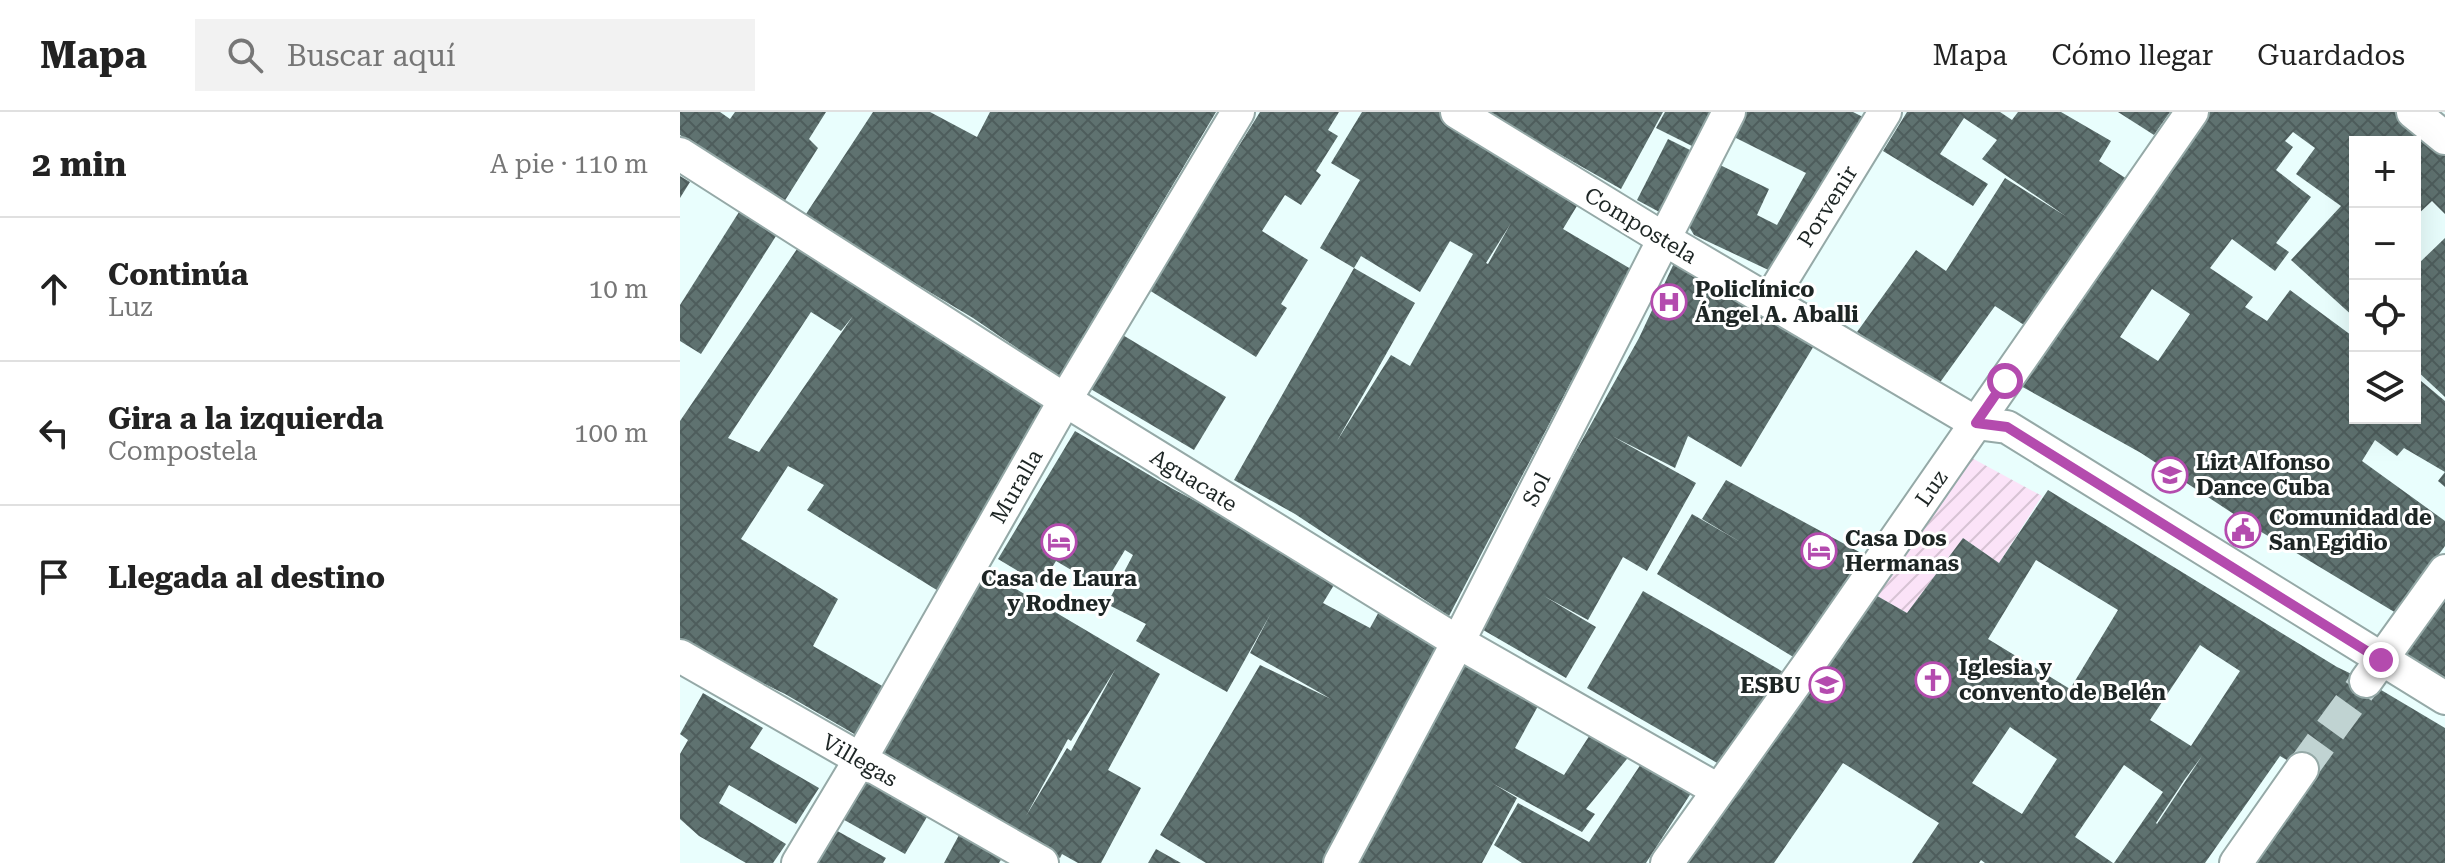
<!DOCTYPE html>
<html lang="es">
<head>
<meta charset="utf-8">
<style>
  body { margin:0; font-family:"Roboto Serif",serif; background:#f2f2f2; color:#222 }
  .controls { position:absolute; right:24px; top:24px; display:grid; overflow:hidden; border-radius:0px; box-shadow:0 8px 32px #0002 }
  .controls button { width:72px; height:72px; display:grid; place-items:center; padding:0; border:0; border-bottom:2px solid #e0e0e0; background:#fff; color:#222; font:40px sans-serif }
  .stop { position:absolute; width:24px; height:24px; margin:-18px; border:6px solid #b44bae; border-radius:50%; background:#fff }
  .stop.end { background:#b44bae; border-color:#fff; box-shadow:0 2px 8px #0008 }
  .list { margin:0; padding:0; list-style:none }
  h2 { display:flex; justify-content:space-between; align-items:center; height:104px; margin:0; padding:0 32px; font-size:34px }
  h2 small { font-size:26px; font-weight:400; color:#767676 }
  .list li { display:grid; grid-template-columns:52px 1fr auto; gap:24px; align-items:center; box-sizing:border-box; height:144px; padding:0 32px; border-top:2px solid #e0e0e0 }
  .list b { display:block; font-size:30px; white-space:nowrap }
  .list p { margin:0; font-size:26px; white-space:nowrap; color:#767676 }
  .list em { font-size:26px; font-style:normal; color:#767676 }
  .icon { flex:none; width:44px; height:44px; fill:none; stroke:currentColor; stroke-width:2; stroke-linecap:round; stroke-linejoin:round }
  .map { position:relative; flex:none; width:1765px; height:751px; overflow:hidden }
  header { display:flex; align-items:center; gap:48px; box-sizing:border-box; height:112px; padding:0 40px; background:#fff; border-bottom:2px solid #e0e0e0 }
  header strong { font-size:38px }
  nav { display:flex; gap:44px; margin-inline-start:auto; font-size:28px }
  .search { width:560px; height:72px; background:#f2f2f2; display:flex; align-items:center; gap:20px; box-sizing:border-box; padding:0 28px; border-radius:0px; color:#767676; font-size:30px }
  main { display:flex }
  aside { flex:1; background:#fff }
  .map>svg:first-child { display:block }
</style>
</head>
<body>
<header>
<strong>Mapa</strong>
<div class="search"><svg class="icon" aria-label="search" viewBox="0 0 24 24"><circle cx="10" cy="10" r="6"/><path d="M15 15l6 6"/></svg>Buscar aquí</div>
<nav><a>Mapa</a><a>Cómo llegar</a><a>Guardados</a></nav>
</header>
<main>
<aside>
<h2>2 min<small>A pie · 110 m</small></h2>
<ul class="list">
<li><svg class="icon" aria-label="ahead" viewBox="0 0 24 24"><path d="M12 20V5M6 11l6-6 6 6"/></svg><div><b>Continúa</b><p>Luz</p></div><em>10 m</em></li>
<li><svg class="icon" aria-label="left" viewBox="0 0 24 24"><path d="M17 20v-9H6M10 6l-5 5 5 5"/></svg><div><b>Gira a la izquierda</b><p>Compostela</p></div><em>100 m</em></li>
<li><svg class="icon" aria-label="arrive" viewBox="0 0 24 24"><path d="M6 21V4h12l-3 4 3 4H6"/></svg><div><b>Llegada al destino</b></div></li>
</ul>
</aside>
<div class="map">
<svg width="1765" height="751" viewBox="0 0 1765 751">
  <defs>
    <pattern id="garden-furrows" width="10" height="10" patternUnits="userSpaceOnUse" patternTransform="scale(2)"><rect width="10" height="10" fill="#fbe3f8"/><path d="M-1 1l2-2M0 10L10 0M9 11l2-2" fill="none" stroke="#d7c3d4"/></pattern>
    <pattern id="building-cross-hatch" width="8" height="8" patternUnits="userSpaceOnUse" patternTransform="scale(2)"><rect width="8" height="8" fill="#5f7270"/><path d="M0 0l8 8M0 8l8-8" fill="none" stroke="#4e5d5c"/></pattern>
  </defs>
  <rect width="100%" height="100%" fill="#e9fefd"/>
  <!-- garden -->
  <polygon fill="url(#garden-furrows)" points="1290,345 1362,384 1319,451 1283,426 1227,501 1192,481"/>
  <!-- building -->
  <g fill="url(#building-cross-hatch)" fill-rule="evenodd">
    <polygon points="0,0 40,0 50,7 55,0 146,0 129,27 138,36 104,90 0,23"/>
    <polygon points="193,0 250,0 297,25 310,0 536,0 379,265 293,206 124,105"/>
    <polygon points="580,0 659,0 648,18 658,24 636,59 641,63 621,93 605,83 582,119 628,148 601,192 607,196 576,245 469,178"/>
    <path d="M682 0H759L764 3 903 84 883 117 956 160 891 270 769 504 615 402 554 368 674 156 735 191 657 329 711 243 730 254 793 142 770 129 740 180 681 144 674 156 640 136 680 68 651 51ZM831 111 808 152 806 151Z"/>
    <polygon points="805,0 983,0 941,77"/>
    <polygon points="985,0 1034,0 1016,36 976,16"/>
    <polygon points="1065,0 1173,0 1185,6 1097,162 1014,123 1008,113 1038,52 1089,77 1077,103 1097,113 1126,61 1052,24"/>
    <polygon points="1227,0 1320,0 1332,8 1338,0 1381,0 1431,29 1419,49 1447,67 1344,213 1315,194 1256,276 1177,220 1236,138 1266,159 1325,66 1387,105 1302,47 1317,28 1284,6 1260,42 1308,72 1293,94 1203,39"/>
    <polygon points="1438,0 1490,0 1474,23"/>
    <path d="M1529 0H1720L1765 40V102L1752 89 1735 105V30H1675V206L1611 148 1661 94 1616 62 1635 36 1613 20 1605 29 1613 35 1596 58 1631 85 1596 131 1609 140 1595 159 1552 127 1530 156 1573 185 1565 195 1587 209 1610 178 1675 226V306H1735V264L1765 289V375L1758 369 1765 360 1724 336 1717 344 1695 328 1682 349 1765 409V434L1716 501 1578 418 1461 341 1339 273 1455 99ZM1472 177 1510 202 1478 249 1440 225Z"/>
    <polygon points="988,27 1014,40 983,102 957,88"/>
    <polygon points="0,64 10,70 0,86"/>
    <polygon points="59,100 96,124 21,242 0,229 0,193"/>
    <polygon points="1765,126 1765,285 1735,257 1735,155"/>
    <path d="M117 137 364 293 316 374 260 480 127 398 144 373 108 354 61 427 158 487 133 534 204 575 176 623 105 582 0 531V309ZM131 200 161 219 173 204 79 340 48 326Z"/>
    <polygon points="995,149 1138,227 1061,355 1008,324 995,356 932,324 1016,371 967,459 943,445 908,508 864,484 916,515 886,566 798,515 959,226"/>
    <polygon points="441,222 546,285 514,338 409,276"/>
    <polygon points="395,319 493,377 621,445 657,468 643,491 690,516 701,496 764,530 642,751 526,751 480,723 580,553 651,587 570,541 591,501 547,580 456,529 466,512 427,492 453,443 445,438 422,476 376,449 361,473 318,447"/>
    <polygon points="1046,368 1183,442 1115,546 977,462 1012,402 1062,431 1022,407"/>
    <path d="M1368 378 1657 555 1686 569 1765 616V751H1576L1634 664 1600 644 1525 751H1434L1483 680 1444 653 1395 725 1433 751H1305L1301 748 1299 751H1232L1259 711 1163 651 1094 751H1006L1192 481 1227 501 1283 426 1319 451ZM1356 448 1438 498 1390 577 1308 527ZM1520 533 1560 559 1511 634 1470 608ZM1330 615 1377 647 1342 702 1292 671ZM1522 644 1477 712 1476 711 1505 667Z"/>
    <path d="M307 460 480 562 428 658 461 676 421 751H398L382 742 380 746 201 643ZM436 556 391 639 387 636 346 704 388 627 391 629Z"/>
    <polygon points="963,479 1105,561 1039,652 907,576"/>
    <polygon points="1765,483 1765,571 1722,543"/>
    <polygon points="786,544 863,585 835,636 884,663 915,615 951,642 906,697 915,702 902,720 812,671 837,686 802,751 673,751"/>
    <polygon points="23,581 83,616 70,636 139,676 116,712 49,673 39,691 106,732 93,751 66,751 19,724 0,707 0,642 8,628 0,622"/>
    <polygon points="965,646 1013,678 966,751 842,751 814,733 838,691 909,730"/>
    <polygon points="181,667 247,705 225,742 159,705"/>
    <polygon points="152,716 206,746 203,751 132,751"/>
    <polygon points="279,723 322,746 319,751 264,751"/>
    <polygon points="476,737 501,751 468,751"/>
  </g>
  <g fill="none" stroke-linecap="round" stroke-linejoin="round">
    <!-- minor-tunnel -->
    <polyline stroke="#c0d3d2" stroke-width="32" stroke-dasharray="32 16" stroke-linecap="butt" points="1622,657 1686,569"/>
    <defs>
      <g id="minor">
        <polyline points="777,0 984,127 1296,311 1327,315 1765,586"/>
        <polyline points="1733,0 1765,26"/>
        <polyline points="0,42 385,288 778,530 1038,678"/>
        <polyline points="1089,189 1205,0"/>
        <polyline points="0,544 362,751"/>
        <polyline points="1686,569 1765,459"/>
        <polyline points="118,751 180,648 385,288 558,0"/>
        <polyline points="660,751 778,530 1049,0"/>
        <polyline points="987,751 1136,542 1512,0"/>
        <polyline points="1556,751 1622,657"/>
      </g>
    </defs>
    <!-- minor casing -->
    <use href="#minor" stroke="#95a9a7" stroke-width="36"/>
    <!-- minor -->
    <use href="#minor" stroke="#fff" stroke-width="32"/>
  </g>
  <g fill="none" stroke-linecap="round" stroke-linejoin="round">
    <!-- route -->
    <polyline stroke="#b44bae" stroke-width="10" points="1325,269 1296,311 1327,315 1701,548"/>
  </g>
  <!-- icons -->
  <defs>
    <symbol id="hospital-ring" viewBox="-11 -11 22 22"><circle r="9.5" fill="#fff" stroke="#b44bae" stroke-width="1.5"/><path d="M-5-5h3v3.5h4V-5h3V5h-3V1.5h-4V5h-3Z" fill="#b44bae"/></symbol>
    <symbol id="school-ring" viewBox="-11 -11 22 22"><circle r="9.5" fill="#fff" stroke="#b44bae" stroke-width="1.5"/><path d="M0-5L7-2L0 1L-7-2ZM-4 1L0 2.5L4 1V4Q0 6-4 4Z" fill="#b44bae"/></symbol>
    <symbol id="civic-ring" viewBox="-11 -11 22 22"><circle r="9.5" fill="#fff" stroke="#b44bae" stroke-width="1.5"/><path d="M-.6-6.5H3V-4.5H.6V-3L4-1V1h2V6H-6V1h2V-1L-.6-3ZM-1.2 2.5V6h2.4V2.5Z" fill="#b44bae"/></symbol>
    <symbol id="hotel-ring" viewBox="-11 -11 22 22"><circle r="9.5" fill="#fff" stroke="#b44bae" stroke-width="1.5"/><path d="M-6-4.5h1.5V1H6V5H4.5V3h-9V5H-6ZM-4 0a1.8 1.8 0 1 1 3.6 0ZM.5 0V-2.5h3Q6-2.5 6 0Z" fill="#b44bae"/></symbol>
    <symbol id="church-ring" viewBox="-11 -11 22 22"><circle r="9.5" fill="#fff" stroke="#b44bae" stroke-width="1.5"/><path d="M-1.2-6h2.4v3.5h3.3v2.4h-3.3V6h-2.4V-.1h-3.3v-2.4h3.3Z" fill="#b44bae"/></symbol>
  </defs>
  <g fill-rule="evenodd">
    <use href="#hospital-ring" x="969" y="170" width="40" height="40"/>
    <use href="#school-ring" x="1470" y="343" width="40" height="40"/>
    <use href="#civic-ring" x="1543" y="398" width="40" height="40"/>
    <use href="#hotel-ring" x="359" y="410" width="40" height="40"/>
    <use href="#hotel-ring" x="1119" y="419" width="40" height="40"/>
    <use href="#church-ring" x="1233" y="548" width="40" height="40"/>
    <use href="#school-ring" x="1127" y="553" width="40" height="40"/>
  </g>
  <g text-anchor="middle" stroke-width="6" stroke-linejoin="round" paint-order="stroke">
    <!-- street labels -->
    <g font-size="22" fill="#1d2524" stroke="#fff">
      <text transform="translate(1147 94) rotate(-58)" y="8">Porvenir</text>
      <text transform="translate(961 113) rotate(31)" y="8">Compostela</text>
      <text transform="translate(514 368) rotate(32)" y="8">Aguacate</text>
      <text transform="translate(336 374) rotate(-60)" y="8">Muralla</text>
      <text transform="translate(1251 376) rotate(-55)" y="8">Luz</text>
      <text transform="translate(856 377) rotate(-63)" y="8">Sol</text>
      <text transform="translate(180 648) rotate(30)" y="8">Villegas</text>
    </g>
    <!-- poi labels -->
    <g font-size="22" font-weight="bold" fill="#1d2524" stroke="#fff" text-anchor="start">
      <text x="1015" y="185">Policlínico<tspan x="1015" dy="25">Ángel A. Aballi</tspan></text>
      <text x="1516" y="358">Lizt Alfonso<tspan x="1516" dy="25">Dance Cuba</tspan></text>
      <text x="1589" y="413">Comunidad de<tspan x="1589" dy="25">San Egidio</tspan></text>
      <text x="1165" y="434">Casa Dos<tspan x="1165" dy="25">Hermanas</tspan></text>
      <text x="379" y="474" text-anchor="middle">Casa de Laura<tspan x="379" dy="25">y Rodney</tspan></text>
      <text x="1279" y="563">Iglesia y<tspan x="1279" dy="25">convento de Belén</tspan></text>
      <text x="1121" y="581" text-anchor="end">ESBU</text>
    </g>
  </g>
</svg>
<div class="controls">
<button>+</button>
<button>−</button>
<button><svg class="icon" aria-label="locate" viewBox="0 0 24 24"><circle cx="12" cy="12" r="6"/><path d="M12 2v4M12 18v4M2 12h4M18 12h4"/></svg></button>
<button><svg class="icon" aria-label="layers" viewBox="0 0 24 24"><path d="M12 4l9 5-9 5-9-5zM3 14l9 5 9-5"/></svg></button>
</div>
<div class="stop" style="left:1325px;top:269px"></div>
<div class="stop end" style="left:1701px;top:548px"></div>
</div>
</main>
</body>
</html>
